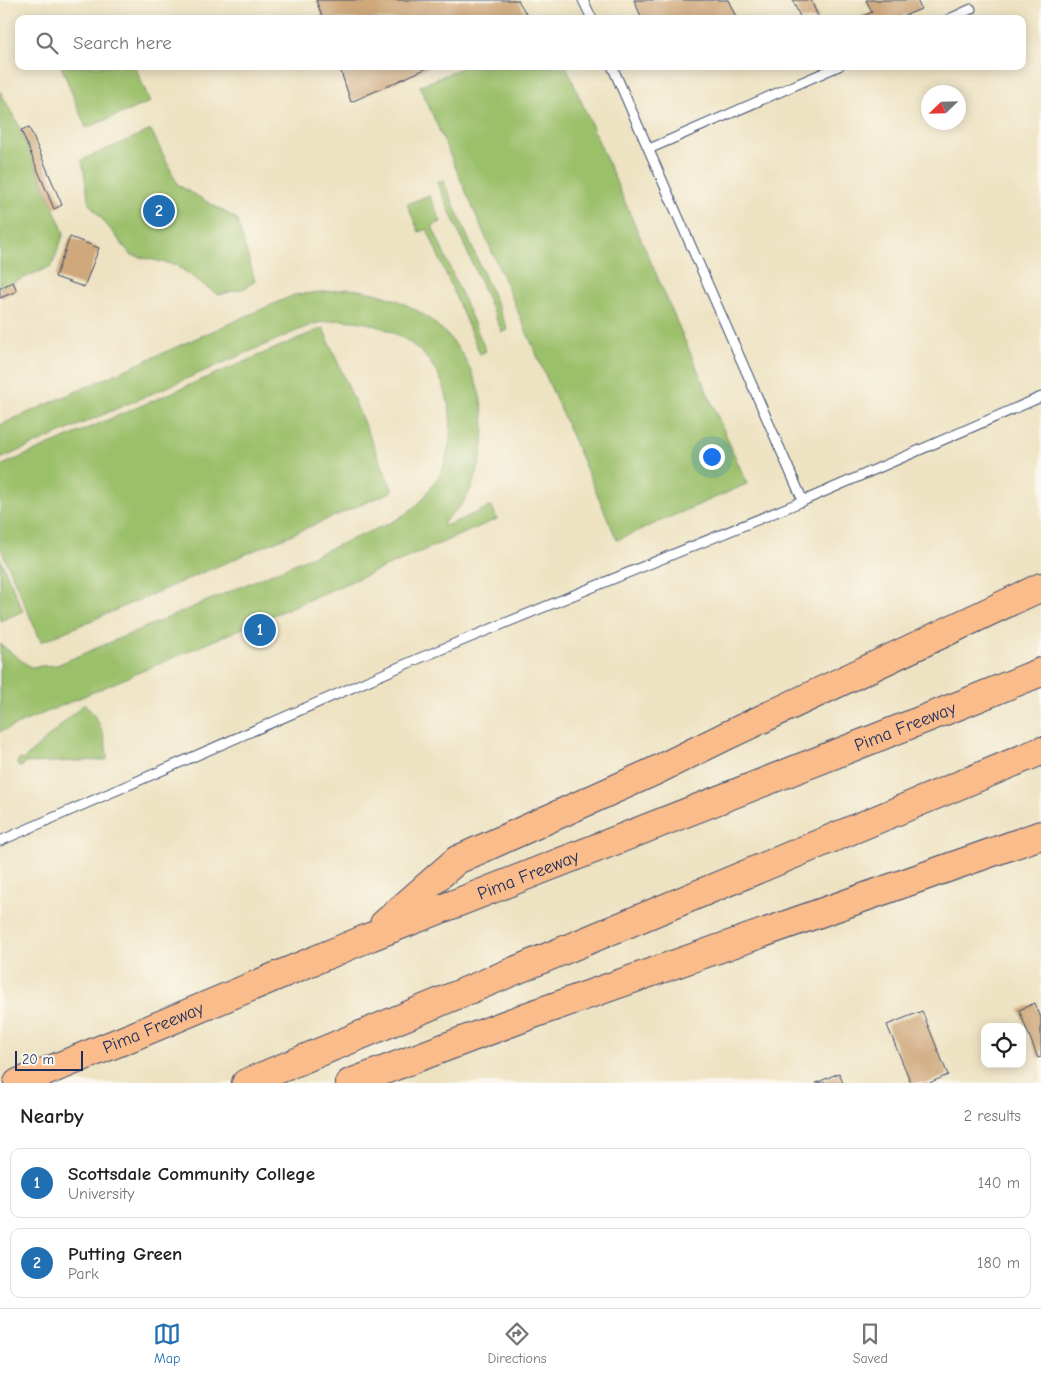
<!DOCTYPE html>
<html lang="en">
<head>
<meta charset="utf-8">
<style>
  body { margin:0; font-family:"Comic Neue",sans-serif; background:#f6f6f6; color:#202124 }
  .controls { position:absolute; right:15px; bottom:15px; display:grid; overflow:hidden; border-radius:10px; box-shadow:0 2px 12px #0003 }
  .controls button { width:45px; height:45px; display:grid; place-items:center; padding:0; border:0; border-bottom:1px solid #e0e0e0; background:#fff; color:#202124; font:25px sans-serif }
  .compass { position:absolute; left:921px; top:85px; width:45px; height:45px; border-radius:50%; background:#fff; box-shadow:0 2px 12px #0003; rotate:247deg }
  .scale { position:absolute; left:15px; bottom:12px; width:68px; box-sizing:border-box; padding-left:5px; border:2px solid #1b2f5e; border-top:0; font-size:14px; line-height:18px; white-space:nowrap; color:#1b2f5e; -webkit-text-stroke:4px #fbf7ec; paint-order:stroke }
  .you { position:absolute; left:711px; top:456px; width:18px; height:18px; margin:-12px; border:4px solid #fff; border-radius:50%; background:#1a73e8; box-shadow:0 0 0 8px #1a73e833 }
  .badge { display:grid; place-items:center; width:32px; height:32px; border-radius:50%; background:#1f6fb2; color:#fff; font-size:16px; font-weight:700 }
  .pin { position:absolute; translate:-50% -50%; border:2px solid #fff; box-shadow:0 1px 5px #0006 }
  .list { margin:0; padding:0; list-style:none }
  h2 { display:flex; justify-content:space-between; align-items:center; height:65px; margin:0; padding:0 20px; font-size:21px }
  h2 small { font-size:16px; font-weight:400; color:#757577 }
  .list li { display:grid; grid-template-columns:32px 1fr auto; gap:15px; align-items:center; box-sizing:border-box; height:70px; margin:0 10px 10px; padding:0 10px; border:1px solid #e0e0e0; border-radius:10px }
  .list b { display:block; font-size:19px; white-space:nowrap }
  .list p { margin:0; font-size:16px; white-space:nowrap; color:#757577 }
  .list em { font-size:16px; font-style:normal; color:#757577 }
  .icon { flex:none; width:28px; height:28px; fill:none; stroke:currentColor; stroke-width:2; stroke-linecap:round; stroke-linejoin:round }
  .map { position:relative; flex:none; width:1041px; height:1083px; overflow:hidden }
  .search { position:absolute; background:#fff; box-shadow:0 2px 12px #0003; left:15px; right:15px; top:15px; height:55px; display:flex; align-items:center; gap:12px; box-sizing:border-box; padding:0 18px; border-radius:10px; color:#757577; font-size:19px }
  .sheet { height:225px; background:#fff }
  nav { display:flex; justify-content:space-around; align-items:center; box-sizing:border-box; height:70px; border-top:1px solid #e0e0e0; background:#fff; font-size:14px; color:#757577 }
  nav a { display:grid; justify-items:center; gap:2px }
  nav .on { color:#1f6fb2 }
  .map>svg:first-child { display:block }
</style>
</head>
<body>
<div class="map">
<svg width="1041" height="1083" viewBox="0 0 1041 1083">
  <rect width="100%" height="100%" fill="#fbf7ec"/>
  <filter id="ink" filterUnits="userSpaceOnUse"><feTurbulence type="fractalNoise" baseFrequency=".02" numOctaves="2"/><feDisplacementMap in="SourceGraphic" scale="10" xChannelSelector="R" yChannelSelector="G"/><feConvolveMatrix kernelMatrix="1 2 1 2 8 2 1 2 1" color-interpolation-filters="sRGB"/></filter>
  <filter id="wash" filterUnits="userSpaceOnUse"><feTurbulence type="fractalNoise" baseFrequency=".0096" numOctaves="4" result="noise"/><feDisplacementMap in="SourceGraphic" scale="20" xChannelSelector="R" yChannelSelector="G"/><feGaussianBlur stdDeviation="1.12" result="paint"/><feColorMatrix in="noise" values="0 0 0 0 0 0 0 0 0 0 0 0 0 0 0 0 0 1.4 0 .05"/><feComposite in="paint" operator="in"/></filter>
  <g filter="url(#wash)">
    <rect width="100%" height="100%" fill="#ede2c1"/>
    <!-- green -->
    <g fill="#9bc06b" stroke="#5b7864">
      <polygon points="61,66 135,66 150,102 86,128"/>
      <polygon points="466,66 566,66 747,484 617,540 420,86"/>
      <polygon points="0,91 18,124 64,233 52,266 0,288"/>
      <polygon points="151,130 178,185 237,219 255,281 245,288 218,295 176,265 131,255 89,203 82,160"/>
      <polygon points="443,180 508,330 502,332 437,182"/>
      <polygon points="429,195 441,222 432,226 486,351 480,354 427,229 419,232 407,204"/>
      <path d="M349 289C437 296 500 372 480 461 478 473 470 493 463 503 457 511 447 516 443 525L445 526 492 506 497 519 0 732V644L30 667 57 665 390 523C402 517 413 509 423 499 427 494 430 488 434 483 436 479 440 475 442 470 456 438 453 393 432 365 417 343 391 329 366 323 346 319 325 319 306 327L0 459V425L294 295Z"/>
      <polygon points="323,328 393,491 41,642 0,547 0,466"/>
      <polygon points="0,558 23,611 0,621"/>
      <path d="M84 704C100 719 107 738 107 760L24 763 23 766 20 767 17 765 18 760 21 759 23 760Z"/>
    </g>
    <g id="blocks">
      <!-- building -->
      <g fill="#cfa87c">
        <polygon points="316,0 518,0 529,19 323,19"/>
        <polygon points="634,0 728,0 737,19 642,19"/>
        <polygon points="795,0 811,0 819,19 801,19 793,1"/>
        <polygon points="866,0 917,0 921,9 899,18 898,16 893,19 856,19 872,12"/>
        <polygon points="339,66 432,66 351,102"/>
        <polygon points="29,127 62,205 54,209 21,130"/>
        <polygon points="70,237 99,248 84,287 55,277"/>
        <polygon points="13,282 17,291 0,298 0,288"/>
        <polygon points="1035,1003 1041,1018 1041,1057 1038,1058 1019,1010"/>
        <polygon points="922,1011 948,1075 929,1083 911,1083 887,1025"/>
        <polygon points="839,1073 843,1083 816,1083"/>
      </g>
    </g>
  </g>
  <g filter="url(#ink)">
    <use href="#blocks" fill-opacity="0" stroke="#3a4a6d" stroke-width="1"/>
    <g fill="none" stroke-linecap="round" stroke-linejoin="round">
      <defs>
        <g id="service">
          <polyline points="583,0 592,19"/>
          <polyline points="949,19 971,9"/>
          <polyline points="612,66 803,501"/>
          <polyline points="649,149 839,66"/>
          <polyline points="0,841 420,658 803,501 1041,397"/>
        </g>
        <g id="motorway">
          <polyline points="384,924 457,860 655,771 726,736 1041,587"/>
          <path id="s1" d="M18 1083 129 1038 370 937 960 705 1041 672"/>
          <polyline points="246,1083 1041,751"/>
          <polyline points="350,1083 539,1012 1041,835"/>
        </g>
      </defs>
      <!-- service casing -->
      <use href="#service" stroke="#3a4a6d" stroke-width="11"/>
      <!-- motorway casing -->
      <use href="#motorway" stroke="#3a4a6d" stroke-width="30"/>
      <!-- service -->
      <use href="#service" stroke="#fff" stroke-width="9"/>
      <!-- motorway -->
      <use href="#motorway" stroke="#fabc8b" stroke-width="28"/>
    </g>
  </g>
  <g text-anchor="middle" stroke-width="4" stroke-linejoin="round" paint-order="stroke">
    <!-- street labels -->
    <g font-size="18" fill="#1b2f5e" stroke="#fbf7ec">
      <text dy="6" stroke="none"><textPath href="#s1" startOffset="956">Pima Freeway</textPath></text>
      <text dy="6" stroke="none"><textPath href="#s1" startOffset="551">Pima Freeway</textPath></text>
      <text dy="6" stroke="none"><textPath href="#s1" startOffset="146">Pima Freeway</textPath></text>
    </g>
  </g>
</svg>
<div class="controls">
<button><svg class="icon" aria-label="locate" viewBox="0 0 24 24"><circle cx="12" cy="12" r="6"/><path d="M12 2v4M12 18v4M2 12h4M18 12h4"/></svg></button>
</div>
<svg class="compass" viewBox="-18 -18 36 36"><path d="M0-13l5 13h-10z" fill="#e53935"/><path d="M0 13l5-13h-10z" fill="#757577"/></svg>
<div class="scale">20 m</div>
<div class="you"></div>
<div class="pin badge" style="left:260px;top:630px">1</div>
<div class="pin badge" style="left:159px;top:211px">2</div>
<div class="search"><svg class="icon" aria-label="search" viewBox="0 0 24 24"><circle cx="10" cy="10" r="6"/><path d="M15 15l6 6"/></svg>Search here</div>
</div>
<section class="sheet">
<h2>Nearby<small>2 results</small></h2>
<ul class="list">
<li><span class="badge">1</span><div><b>Scottsdale Community College</b><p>University</p></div><em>140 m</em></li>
<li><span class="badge">2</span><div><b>Putting Green</b><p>Park</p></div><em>180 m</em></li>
</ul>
</section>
<nav>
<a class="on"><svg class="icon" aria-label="map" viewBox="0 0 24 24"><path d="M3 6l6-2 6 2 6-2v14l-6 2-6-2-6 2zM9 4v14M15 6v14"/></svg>Map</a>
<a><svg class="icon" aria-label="directions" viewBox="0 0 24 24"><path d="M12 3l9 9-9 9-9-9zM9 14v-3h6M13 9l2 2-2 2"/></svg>Directions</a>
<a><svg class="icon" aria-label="saved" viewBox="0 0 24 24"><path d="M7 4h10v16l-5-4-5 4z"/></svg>Saved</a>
</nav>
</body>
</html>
